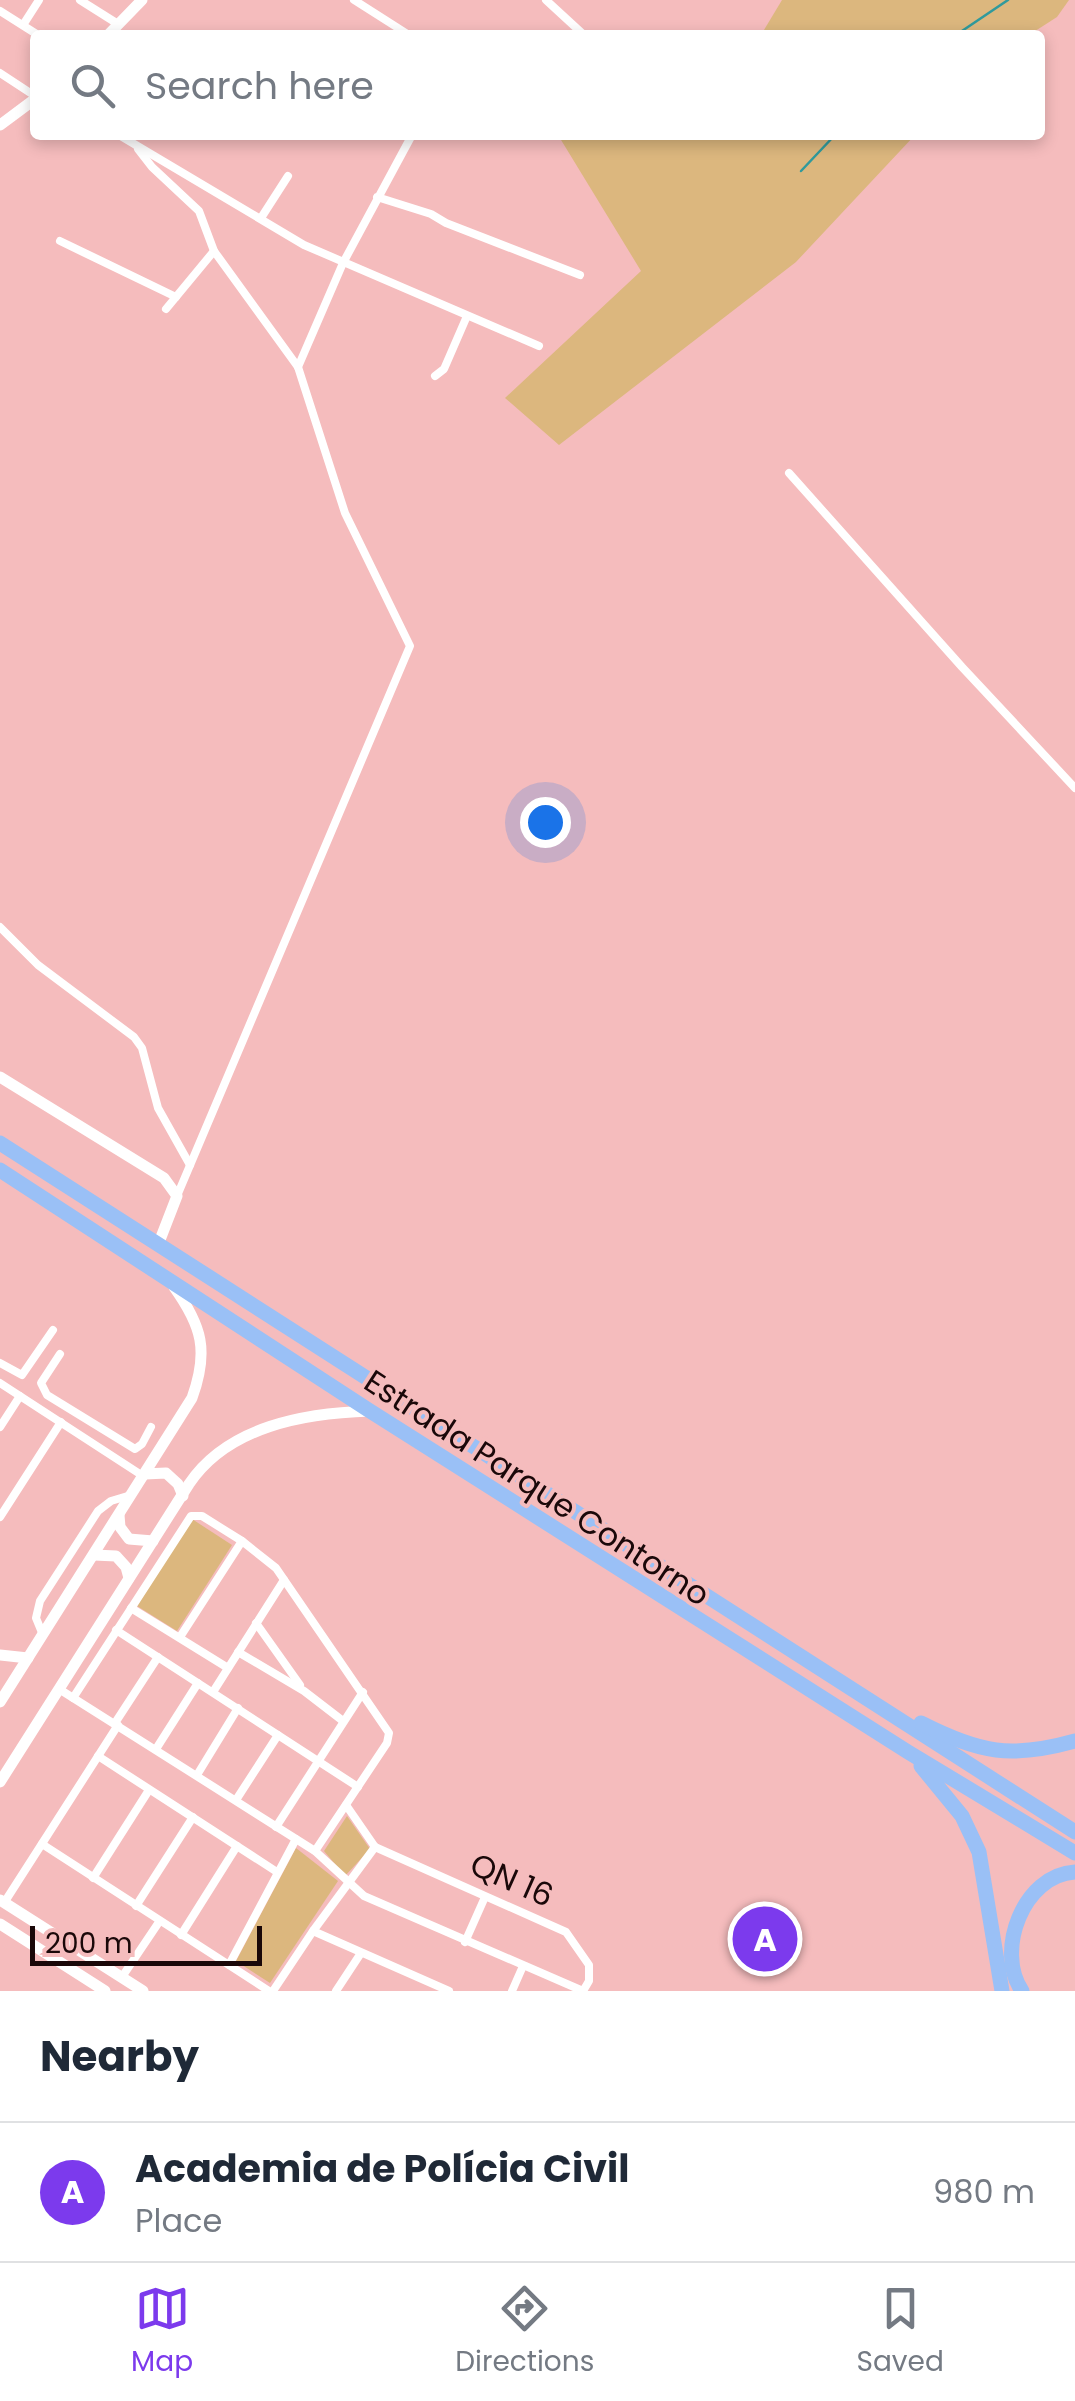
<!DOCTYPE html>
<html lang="en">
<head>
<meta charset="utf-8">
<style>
  body { margin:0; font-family:Poppins,sans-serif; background:#f2f2f3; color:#1f2937 }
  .scale { position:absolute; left:30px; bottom:25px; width:232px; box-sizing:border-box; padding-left:10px; border:5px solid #1a0809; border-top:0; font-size:28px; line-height:35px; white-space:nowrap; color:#1a0809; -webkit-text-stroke:8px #f5bcbd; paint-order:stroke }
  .you { position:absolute; left:545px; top:822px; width:35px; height:35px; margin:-25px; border:8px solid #fff; border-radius:50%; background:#1a73e8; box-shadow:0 0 0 15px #1a73e833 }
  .badge { display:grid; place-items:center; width:65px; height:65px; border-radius:50%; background:#7c3aed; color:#fff; font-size:32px; font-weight:700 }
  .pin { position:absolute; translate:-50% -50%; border:5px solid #fff; box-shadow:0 2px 10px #0006 }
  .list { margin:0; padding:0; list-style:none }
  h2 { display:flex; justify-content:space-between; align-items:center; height:130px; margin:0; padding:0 40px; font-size:42px }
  h2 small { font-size:32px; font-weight:400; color:#747a83 }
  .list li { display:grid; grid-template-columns:65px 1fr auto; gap:30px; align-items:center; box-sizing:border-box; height:140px; padding:0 40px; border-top:2px solid #e0e1e3 }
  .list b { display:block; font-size:38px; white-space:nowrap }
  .list p { margin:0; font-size:32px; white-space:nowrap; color:#747a83 }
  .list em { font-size:32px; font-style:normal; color:#747a83 }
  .icon { flex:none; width:55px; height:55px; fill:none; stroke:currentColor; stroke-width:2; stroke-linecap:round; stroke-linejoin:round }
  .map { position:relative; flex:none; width:1075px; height:1991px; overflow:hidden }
  .search { position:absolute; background:#fff; box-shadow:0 5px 15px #0003; left:30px; right:30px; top:30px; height:110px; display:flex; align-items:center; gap:25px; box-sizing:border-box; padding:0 35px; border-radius:10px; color:#747a83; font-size:38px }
  .sheet { height:270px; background:#fff }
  nav { display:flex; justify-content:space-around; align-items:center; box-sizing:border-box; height:140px; border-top:2px solid #e0e1e3; background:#fff; font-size:28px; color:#747a83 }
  nav a { display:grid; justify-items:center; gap:5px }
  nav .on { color:#7c3aed }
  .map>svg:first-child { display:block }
</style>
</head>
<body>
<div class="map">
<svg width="1075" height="1991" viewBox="0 0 1075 1991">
  <rect width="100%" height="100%" fill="#f5bcbd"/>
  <!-- green -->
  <g fill="#dcb77e">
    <polygon points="782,0 1069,0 1057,17 1029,35 761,35"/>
    <polygon points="558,135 915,135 796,262 559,445 505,398 641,271"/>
    <polygon points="192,1519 232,1545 177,1631 137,1606"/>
    <polygon points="347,1816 370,1849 345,1876 324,1851"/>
    <polygon points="296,1848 338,1881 270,1983 236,1961"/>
  </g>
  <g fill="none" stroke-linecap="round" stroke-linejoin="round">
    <!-- stream -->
    <g stroke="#309a9c" stroke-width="2.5">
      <polyline points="956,35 1008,0"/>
      <polyline points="801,171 835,135"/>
    </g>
    <!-- street -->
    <g stroke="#fff" stroke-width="8">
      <polyline points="80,0 118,24"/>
      <polyline points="354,0 409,35"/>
      <polyline points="546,0 584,35"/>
      <polyline points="0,11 38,35"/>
      <polyline points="23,25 39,0"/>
      <polyline points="0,73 35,96"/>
      <polyline points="119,135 304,245 539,346"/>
      <polyline points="138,149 152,167 199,211 214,251 298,367 345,513 410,646 177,1196"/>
      <polyline points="377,197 431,214 446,223 580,275"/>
      <polyline points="261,218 288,176"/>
      <polyline points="60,241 176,297"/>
      <polyline points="166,309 214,251"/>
      <polyline points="298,367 343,263 412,135"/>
      <polyline points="435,376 444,369 467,316"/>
      <polyline points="789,473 962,667 1075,788"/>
      <polyline points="0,927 38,965 134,1037 142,1048 158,1108 190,1165"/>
      <polyline points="60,1354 41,1383 47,1395 135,1449 142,1444 151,1427"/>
      <polyline points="0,1363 22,1375 53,1330"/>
      <polyline points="0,1383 143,1476"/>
      <polyline points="0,1427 20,1396"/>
      <polyline points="0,1517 61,1422"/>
      <polyline points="131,1608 228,1668"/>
      <polyline points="256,1623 300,1685"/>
      <polyline points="116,1630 358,1787"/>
      <polyline points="43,1635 36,1618 40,1601 98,1511 111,1501 131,1495"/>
      <polyline points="180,1637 242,1541"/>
      <polyline points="238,1652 304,1691 343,1721"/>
      <polyline points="59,1689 315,1851 364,1896 583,1991"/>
      <polyline points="213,1692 284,1580"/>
      <polyline points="73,1698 191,1516 202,1516 242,1541 276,1568 389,1733 387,1743 315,1851"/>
      <polyline points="115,1723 158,1657"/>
      <polyline points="156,1749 198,1683"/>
      <polyline points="98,1756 277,1872"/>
      <polyline points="197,1775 238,1708"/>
      <polyline points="236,1800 278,1735"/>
      <polyline points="346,1805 375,1847"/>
      <polyline points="276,1827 363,1692"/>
      <polyline points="42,1844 269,1991"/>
      <polyline points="375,1847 566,1932 589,1965 589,1981 583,1991"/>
      <polyline points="93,1878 149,1790"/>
      <polyline points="4,1903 118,1725"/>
      <polyline points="136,1906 193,1817"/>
      <polyline points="313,1931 449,1991"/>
      <polyline points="181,1935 237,1846"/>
      <polyline points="465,1942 485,1897"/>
      <polyline points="229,1965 296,1839"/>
      <polyline points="122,1977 159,1922"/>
      <polyline points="273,1991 313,1931 375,1847"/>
      <polyline points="336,1991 361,1953"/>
      <polyline points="512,1991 523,1966"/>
    </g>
    <!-- secondary -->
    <g stroke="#fff" stroke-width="11">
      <polyline points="108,35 142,0"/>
      <polyline points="0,125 35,99"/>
      <polyline points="0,1077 164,1178 177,1196 158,1245"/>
      <polyline points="145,1474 166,1473 178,1484 183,1496"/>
      <polyline points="119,1515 120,1527 129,1539 153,1541"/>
      <polyline points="94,1555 116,1556 126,1567 129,1578"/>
      <polyline points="0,1655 28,1658"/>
      <path d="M0 1702 192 1398C209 1351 202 1326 174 1287"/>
      <path d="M0 1782 189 1484C228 1426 305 1413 370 1411"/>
      <polyline points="0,1900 143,1991"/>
      <polyline points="0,1924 105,1991"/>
    </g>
    <!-- highway -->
    <g stroke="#9ac0f6" stroke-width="15">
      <polyline points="0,1143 1075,1832"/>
      <polyline points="0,1170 370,1411 908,1752 1075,1853"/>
      <path d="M921 1723C980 1753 1011 1759 1075 1741"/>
      <polyline points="921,1766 962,1816 979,1852 1002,1991"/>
      <path d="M1022 1991C995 1951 1023 1875 1075 1872"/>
    </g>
  </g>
  <g text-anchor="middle" stroke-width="8" stroke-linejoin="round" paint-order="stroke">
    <!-- street labels -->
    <g font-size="32" fill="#1a0809" stroke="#f5bcbd">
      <text transform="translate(537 1488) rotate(33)" y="11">Estrada Parque Contorno</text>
      <text transform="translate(512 1880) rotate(24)" y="11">QN 16</text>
    </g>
  </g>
</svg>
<div class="scale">200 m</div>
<div class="you"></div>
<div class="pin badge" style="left:765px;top:1939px">A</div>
<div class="search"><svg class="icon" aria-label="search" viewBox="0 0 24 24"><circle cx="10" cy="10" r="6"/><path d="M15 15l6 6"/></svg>Search here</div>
</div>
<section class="sheet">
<h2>Nearby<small></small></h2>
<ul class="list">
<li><span class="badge">A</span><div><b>Academia de Polícia Civil</b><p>Place</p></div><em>980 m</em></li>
</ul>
</section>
<nav>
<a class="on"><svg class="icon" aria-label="map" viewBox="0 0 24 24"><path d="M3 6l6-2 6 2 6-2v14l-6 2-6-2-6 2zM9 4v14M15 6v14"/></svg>Map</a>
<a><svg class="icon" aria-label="directions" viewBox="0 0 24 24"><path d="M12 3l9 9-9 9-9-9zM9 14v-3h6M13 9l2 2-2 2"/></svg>Directions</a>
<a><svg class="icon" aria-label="saved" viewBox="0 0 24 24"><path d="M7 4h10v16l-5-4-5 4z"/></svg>Saved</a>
</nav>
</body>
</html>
